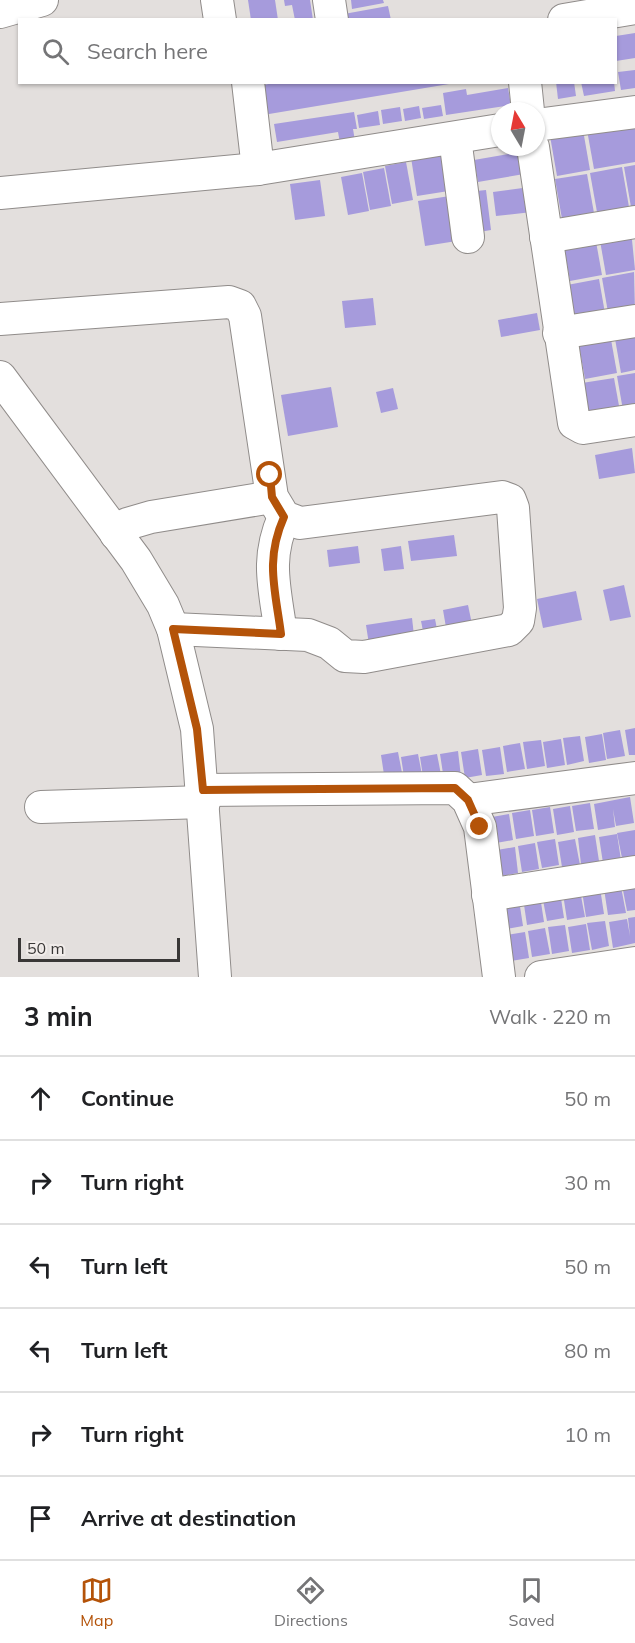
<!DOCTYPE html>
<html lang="en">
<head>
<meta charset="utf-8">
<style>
  body { margin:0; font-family:Mulish,sans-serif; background:#f2f2f2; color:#202124 }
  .compass { position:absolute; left:491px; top:102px; width:54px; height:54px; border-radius:50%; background:#fff; box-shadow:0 2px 4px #0004; rotate:350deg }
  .scale { position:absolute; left:18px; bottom:15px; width:162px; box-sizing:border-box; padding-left:6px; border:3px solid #393736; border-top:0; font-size:16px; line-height:21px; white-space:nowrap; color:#393736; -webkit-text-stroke:4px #f1ecea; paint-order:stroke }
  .stop { position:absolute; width:18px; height:18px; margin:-14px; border:4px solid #b45309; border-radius:50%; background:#fff }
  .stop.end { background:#b45309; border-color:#fff; box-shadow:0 2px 6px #0008 }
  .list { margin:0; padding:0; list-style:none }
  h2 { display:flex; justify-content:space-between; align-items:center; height:78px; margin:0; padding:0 24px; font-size:26px }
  h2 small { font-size:20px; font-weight:400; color:#757577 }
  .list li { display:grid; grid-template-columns:39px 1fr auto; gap:18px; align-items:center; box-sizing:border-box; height:84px; padding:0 24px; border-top:2px solid #e0e0e0 }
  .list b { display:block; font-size:22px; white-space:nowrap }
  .list em { font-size:20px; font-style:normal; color:#757577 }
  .icon { flex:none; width:33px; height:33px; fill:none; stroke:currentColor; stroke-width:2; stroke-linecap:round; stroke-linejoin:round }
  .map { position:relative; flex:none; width:635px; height:977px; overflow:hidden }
  .search { position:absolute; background:#fff; box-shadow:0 2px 4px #0004; left:18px; right:18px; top:18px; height:66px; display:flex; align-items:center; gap:15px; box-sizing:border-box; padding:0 21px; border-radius:0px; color:#757577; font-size:22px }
  .sheet { height:582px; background:#fff }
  nav { display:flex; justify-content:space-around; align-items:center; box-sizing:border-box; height:84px; border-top:2px solid #e0e0e0; background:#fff; font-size:16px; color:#757577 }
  nav a { display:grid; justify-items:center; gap:3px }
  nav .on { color:#b45309 }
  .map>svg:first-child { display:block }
</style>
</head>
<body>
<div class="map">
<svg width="635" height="977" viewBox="0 0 635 977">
  <rect width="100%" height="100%" fill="#e3dfdd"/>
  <!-- building -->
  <g fill="#a69bdc">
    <polygon points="248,0 275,0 278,20 251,20"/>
    <polygon points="284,0 310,0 313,20 295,20 292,5 285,6"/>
    <polygon points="351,0 383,0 384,3 352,9"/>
    <polygon points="388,6 391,20 345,20 344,14"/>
    <polygon points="635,33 635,58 616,61 616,36"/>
    <polygon points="635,70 635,88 621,90 618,72"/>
    <polygon points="279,82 448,82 449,84 263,115 258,86"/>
    <polygon points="556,82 574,82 576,96 558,99"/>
    <polygon points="581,82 614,82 615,91 584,96"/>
    <polygon points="508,88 511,105 446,115 443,93 466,89 467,95"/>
    <polygon points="441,105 443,116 424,119 422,108"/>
    <polygon points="419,106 421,118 405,121 403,109"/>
    <polygon points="400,107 402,121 383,124 381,110"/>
    <polygon points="378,111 380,125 359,128 357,115"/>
    <polygon points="354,112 357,129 353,129 355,141 340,143 338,132 277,142 274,124"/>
    <polygon points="635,121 635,162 594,169 587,130"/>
    <polygon points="583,130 590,170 557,176 550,136"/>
    <polygon points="448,144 455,190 417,196 410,151"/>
    <polygon points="520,152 524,174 478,182 474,160"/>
    <polygon points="406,162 413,200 392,204 385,166"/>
    <polygon points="635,165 635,206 631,207 624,167"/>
    <polygon points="622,167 629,207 597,212 590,173"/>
    <polygon points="384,168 391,206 370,210 363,172"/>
    <polygon points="362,173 369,211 348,215 341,177"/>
    <polygon points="587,174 594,213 562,219 555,179"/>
    <polygon points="320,180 325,216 295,220 290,184"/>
    <polygon points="530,187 532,212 496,216 493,192"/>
    <polygon points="486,190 491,230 473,233 467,192"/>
    <polygon points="456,195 463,240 425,246 418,201"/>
    <polygon points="631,230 635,270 606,275 599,235"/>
    <polygon points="595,236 602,275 570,281 563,241"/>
    <polygon points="634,272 635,313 609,318 602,278"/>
    <polygon points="599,279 606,319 574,324 567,285"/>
    <polygon points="373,298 376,325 345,328 342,301"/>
    <polygon points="537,313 540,330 501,337 498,320"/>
    <polygon points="635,329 635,370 621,373 614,333"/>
    <polygon points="610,334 617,373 585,379 578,340"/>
    <polygon points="635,373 635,414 624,416 617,376"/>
    <polygon points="614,378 621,417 589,423 582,383"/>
    <polygon points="331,387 338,427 288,436 281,395"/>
    <polygon points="393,388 398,409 381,413 376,392"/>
    <polygon points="632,448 635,473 599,479 595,455"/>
    <polygon points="454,535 457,556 411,561 408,541"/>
    <polygon points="358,546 360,563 329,567 327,550"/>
    <polygon points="401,546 404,569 384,571 381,549"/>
    <polygon points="624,585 631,617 610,621 603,590"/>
    <polygon points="576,591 582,620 543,628 537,599"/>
    <polygon points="468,605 473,629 447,633 443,610"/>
    <polygon points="412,618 415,644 370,651 366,625"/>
    <polygon points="435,619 439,639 425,641 421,621"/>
    <polygon points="635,728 635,755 629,755 625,730"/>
    <polygon points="620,730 625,756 607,759 603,733"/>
    <polygon points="602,734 606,760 589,763 585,737"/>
    <polygon points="580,736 584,761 567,765 563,738"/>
    <polygon points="561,739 565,765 547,768 543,742"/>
    <polygon points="541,740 545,766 527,769 523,742"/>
    <polygon points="520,743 525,769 507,772 503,746"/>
    <polygon points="500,747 504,774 486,776 482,750"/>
    <polygon points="478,749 482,775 465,778 461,752"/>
    <polygon points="458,751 461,777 444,780 440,754"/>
    <polygon points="398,752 403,778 385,781 381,755"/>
    <polygon points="418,754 423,780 405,783 401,757"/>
    <polygon points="437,754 442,780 424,783 420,757"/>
    <polygon points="630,797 634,823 616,826 613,809 615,827 598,830 594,804"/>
    <polygon points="590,803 594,829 576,831 572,806"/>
    <polygon points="570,806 574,832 557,835 553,809"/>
    <polygon points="550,807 554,833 536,836 532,810"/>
    <polygon points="530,810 534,836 516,839 512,813"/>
    <polygon points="509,814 513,840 496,843 492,817"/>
    <polygon points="635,830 635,856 622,858 617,833"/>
    <polygon points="617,834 621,860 603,863 599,837"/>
    <polygon points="595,835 599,861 581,864 578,838"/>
    <polygon points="555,839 559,865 542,868 537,842"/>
    <polygon points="575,839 580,865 562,867 558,842"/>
    <polygon points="535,843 539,869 522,872 518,846"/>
    <polygon points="515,847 518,873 501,876 497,850"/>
    <polygon points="635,883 635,910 627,911 622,885"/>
    <polygon points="621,887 626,913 608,915 604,889"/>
    <polygon points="600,888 604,914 586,917 582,891"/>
    <polygon points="580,891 585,917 567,920 563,894"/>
    <polygon points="560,892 564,918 547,921 542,895"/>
    <polygon points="540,896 544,922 527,925 523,898"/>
    <polygon points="519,900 523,926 506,929 502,903"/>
    <polygon points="635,917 635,943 613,948 609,922 627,919 630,936 628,918"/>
    <polygon points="605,921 609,946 592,950 587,923"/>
    <polygon points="586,924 590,950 572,953 568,927"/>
    <polygon points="565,925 569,951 552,954 548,927"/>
    <polygon points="545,928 550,954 532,957 528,931"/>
    <polygon points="525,932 529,958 511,961 507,935"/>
  </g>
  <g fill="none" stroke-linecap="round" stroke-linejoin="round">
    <defs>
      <g id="minor">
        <polyline points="217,0 220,20"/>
        <polyline points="329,0 332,20"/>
        <polyline points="0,12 42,0"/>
        <polyline points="564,20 635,8"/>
        <polyline points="248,82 258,169"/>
        <polyline points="525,82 528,111"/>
        <polyline points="536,125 635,112"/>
        <polyline points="455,138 468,237"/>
        <polyline points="533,147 574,423 583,428 635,420"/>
        <polyline points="0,193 258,169 500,130"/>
        <polyline points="546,237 635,222"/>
        <polyline points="0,319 229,302 240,306 245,316 272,497 284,517 300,523 502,497 510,500 513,508 520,608 518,621 509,630 364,657 345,656 329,643 308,635 173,629"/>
        <polyline points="559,333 635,321"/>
        <polyline points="0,377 136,560 163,605 173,629 197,729 215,977"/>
        <polyline points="116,534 127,524 151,517 272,497"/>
        <path d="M281 634C275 588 265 560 284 517"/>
        <polyline points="203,790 455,788 468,800 480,827 499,977"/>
        <polyline points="468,800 635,778"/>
        <polyline points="41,807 204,802"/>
        <polyline points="488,895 635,872"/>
        <polyline points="541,977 635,963"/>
      </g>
    </defs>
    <!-- minor casing -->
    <use href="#minor" stroke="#908c8a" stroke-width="34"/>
    <!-- minor -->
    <use href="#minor" stroke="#fff" stroke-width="32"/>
  </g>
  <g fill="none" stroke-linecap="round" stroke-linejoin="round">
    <!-- route -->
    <path stroke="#b45309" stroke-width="8" d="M270 475 272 497 284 517C265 560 275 588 281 634L173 629 197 729 203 790 455 788 468 800 480 827"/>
  </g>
</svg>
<svg class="compass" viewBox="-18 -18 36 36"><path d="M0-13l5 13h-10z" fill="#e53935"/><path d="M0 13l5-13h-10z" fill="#757577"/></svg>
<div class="scale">50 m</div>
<div class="stop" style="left:270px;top:475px"></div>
<div class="stop end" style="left:480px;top:827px"></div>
<div class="search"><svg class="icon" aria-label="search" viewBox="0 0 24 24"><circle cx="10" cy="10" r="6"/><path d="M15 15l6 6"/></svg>Search here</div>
</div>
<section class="sheet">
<h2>3 min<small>Walk · 220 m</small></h2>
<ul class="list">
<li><svg class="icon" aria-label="ahead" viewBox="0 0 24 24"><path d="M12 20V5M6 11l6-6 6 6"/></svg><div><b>Continue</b></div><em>50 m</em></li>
<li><svg class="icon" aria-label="right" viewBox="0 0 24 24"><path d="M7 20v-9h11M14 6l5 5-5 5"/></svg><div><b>Turn right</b></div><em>30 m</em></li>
<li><svg class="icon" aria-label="left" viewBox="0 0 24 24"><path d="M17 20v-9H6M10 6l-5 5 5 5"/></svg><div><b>Turn left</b></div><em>50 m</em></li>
<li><svg class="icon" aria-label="left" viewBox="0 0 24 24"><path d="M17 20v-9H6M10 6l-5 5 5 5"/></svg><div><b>Turn left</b></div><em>80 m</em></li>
<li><svg class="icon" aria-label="right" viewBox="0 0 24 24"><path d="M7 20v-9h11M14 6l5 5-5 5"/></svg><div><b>Turn right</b></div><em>10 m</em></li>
<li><svg class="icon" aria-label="arrive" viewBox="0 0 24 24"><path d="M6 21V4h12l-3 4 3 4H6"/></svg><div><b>Arrive at destination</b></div></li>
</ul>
</section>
<nav>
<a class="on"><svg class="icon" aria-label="map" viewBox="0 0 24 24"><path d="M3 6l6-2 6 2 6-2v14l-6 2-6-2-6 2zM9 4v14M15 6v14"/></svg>Map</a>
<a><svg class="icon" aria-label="directions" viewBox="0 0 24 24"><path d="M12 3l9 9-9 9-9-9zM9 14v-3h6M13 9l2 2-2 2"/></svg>Directions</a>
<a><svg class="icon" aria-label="saved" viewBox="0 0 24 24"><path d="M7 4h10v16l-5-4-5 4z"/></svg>Saved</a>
</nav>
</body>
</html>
